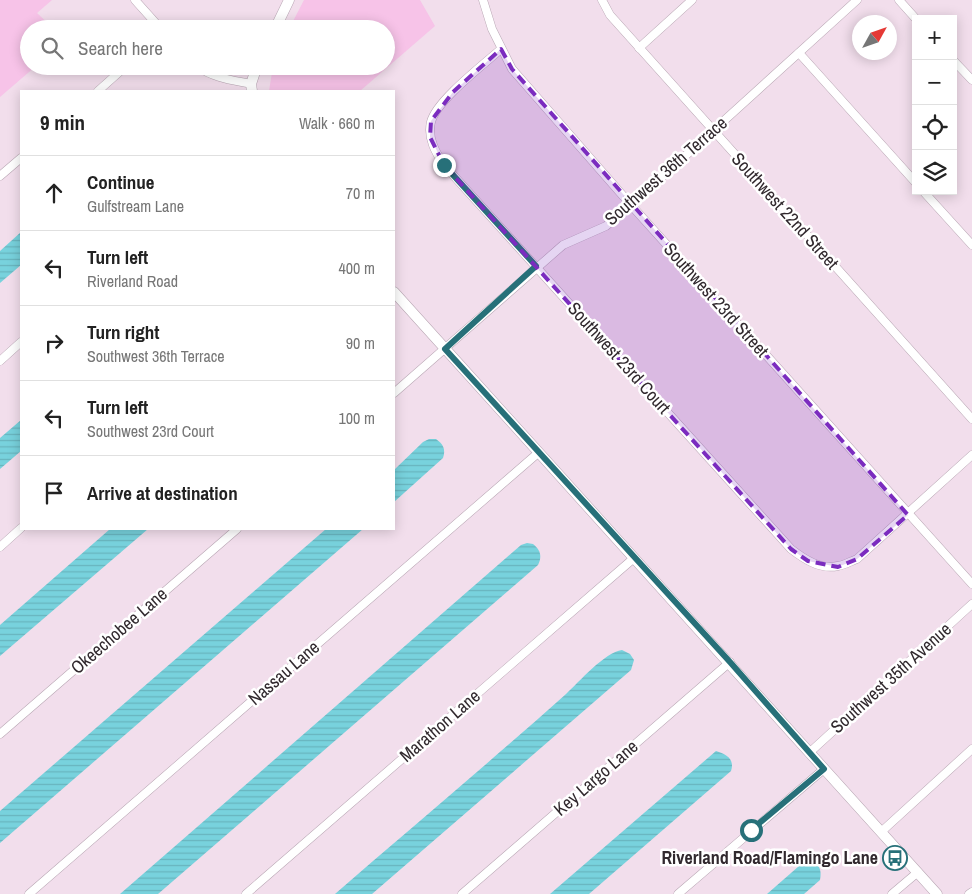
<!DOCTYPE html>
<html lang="en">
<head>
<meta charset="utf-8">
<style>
  body { margin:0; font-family:"Archivo Narrow",sans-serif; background:#f6f6f6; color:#222 }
  .controls { position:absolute; right:15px; top:15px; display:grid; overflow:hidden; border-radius:0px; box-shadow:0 2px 12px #0003 }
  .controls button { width:45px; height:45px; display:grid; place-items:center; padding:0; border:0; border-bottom:1px solid #e0e0e0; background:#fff; color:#222; font:25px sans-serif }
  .compass { position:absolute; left:852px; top:15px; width:45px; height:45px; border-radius:50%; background:#fff; box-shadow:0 2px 12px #0003; rotate:50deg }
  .stop { position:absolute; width:15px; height:15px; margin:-11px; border:4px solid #277079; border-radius:50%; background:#fff }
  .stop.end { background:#277079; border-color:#fff; box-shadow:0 1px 5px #0008 }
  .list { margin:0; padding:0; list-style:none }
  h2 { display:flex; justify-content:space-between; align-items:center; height:65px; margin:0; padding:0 20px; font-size:21px }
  h2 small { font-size:16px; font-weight:400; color:#767676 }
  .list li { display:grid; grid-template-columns:32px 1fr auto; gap:15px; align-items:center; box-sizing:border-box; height:75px; padding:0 20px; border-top:1px solid #e0e0e0 }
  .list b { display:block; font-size:19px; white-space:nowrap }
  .list p { margin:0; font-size:16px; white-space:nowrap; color:#767676 }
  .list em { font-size:16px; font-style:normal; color:#767676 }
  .icon { flex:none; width:28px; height:28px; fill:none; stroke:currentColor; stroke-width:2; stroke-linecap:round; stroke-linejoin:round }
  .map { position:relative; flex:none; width:972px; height:894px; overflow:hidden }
  .search { position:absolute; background:#fff; box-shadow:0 2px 12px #0003; left:20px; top:20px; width:375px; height:55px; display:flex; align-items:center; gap:12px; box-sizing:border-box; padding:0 18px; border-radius:28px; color:#767676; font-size:19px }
  .panel { position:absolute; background:#fff; box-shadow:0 2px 12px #0003; left:20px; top:90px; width:375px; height:440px; border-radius:0px }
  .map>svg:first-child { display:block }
</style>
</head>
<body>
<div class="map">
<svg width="972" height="894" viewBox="0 0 972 894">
  <defs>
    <pattern id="water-rules" width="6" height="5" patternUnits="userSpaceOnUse" patternTransform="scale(1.25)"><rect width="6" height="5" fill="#78d2dd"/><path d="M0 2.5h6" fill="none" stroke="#68b4be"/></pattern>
  </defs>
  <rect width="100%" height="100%" fill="#f2deec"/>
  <!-- park -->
  <g fill="#f7c3e8">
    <polygon points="0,0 52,0 37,13 54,29 29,29 29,66 36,66 0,97"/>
    <polygon points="304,0 420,0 435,26 360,91 269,91 273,66 386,66 386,29 289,29"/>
  </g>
  <!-- water -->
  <g fill="url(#water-rules)">
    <polygon points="21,232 21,265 0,283 0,251"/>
    <polygon points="21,420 21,451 0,469 0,438"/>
    <path d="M429 439H436C443 444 446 449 443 458L394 502V470L423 442Z"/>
    <polygon points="110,529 148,529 0,656 0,625"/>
    <polygon points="326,529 363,529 0,843 0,811"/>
    <path d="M527 543 533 544C541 550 542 557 538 565L158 894H120L521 545Z"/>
    <path d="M622 650 630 654 634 660 631 670 372 894H335C412 827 490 762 566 694 579 682 605 652 622 650Z"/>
    <path d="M716 751C726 754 735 759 731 771L589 894H550Z"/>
    <path d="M807 859H811C819 865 822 869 820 880L804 894H767Z"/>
  </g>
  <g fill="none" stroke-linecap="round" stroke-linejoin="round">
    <defs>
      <g id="minor">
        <polyline points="135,0 161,29"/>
        <polyline points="483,0 492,29 512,69 631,205 972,584"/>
        <polyline points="602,0 610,15 972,419"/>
        <polyline points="899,0 916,19"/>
        <polyline points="639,48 692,0"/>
        <path d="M501 49C483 65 436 101 431 122 427 138 436 153 444 165L791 549C804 559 820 570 838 566 845 565 851 561 857 559L972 455"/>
        <polyline points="799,53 916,183"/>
        <polyline points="953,60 972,80"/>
        <path d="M197 66C213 78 232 80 251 84"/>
        <polyline points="98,91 126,66"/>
        <polyline points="0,176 21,158"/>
        <polyline points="923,191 972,245"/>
        <polyline points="0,361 21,342"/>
        <polyline points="394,393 563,245 606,226 631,205 857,0"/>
        <polyline points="0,547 21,528"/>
        <polyline points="0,734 237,529"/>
        <polyline points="809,753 972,604"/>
        <polyline points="881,832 972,749"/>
        <polyline points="29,894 538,453"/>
        <polyline points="246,894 634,558"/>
        <polyline points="462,894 730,662"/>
        <polyline points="678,894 824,769"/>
        <polyline points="892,894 918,872"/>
        <polyline points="969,894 972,892"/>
      </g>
      <g id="tertiary">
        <polyline points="275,29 289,0"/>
        <polyline points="252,91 251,84 257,66"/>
        <polyline points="394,292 937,894"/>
      </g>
    </defs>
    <!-- minor casing -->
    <use href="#minor" stroke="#b8a6b3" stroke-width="9"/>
    <!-- tertiary casing -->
    <use href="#tertiary" stroke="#b8a6b3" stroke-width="11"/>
    <!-- minor -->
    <use href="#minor" stroke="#fff" stroke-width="8"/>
    <!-- tertiary -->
    <use href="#tertiary" stroke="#fff" stroke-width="10"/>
  </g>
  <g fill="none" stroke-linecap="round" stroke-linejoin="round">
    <!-- route -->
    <polyline stroke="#277079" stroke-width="6" points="444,165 536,266 445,349 730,662 824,769 751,830"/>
  </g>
  <!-- marked area -->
  <path fill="#7b2cbf" fill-opacity="0.2" stroke="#7b2cbf" stroke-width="4" stroke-dasharray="10 6" stroke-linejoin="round" d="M501 49 512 69 908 515 857 559 838 567 808 561 791 549 444 165 430 137 431 121 453 92Z"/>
  <!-- icons -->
  <defs>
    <symbol id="bus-ring" viewBox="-11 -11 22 22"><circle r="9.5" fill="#fff" stroke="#277079" stroke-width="1.5"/><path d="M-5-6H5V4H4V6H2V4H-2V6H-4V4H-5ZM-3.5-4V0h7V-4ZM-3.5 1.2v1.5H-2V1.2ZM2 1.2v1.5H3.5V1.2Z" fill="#277079"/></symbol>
  </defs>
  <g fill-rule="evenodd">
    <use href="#bus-ring" x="881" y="844" width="28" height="28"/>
  </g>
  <g text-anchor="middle" stroke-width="5" stroke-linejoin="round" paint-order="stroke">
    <!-- street labels -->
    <g font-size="18" fill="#31292e" stroke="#fff">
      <text transform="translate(666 171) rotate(-41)" y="6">Southwest 36th Terrace</text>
      <text transform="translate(785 211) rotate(48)" y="6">Southwest 22nd Street</text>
      <text transform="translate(716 300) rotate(48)" y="6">Southwest 23rd Street</text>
      <text transform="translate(619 358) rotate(48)" y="6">Southwest 23rd Court</text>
      <text transform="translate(119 631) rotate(-41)" y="6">Okeechobee Lane</text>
      <text transform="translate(284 673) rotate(-41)" y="6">Nassau Lane</text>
      <text transform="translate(891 678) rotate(-42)" y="6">Southwest 35th Avenue</text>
      <text transform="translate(440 726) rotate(-41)" y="6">Marathon Lane</text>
      <text transform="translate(596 778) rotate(-41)" y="6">Key Largo Lane</text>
    </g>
    <!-- poi labels -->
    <g font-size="18" font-weight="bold" fill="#31292e" stroke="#fff" text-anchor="end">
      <text x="878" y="864">Riverland Road/Flamingo Lane</text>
    </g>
  </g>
</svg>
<div class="controls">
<button>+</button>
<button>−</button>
<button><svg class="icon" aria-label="locate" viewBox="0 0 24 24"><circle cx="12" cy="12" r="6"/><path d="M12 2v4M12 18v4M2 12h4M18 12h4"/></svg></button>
<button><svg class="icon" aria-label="layers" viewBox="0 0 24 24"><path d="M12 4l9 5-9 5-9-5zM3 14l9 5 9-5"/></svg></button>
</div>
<svg class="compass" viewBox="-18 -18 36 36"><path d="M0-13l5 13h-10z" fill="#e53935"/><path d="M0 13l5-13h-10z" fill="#767676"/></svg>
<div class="stop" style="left:751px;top:830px"></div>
<div class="stop end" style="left:444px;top:165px"></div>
<div class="search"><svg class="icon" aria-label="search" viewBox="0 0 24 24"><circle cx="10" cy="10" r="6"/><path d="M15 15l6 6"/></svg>Search here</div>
<section class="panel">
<h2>9 min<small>Walk · 660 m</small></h2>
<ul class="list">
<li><svg class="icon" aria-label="ahead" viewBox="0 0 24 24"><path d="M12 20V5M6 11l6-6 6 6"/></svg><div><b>Continue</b><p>Gulfstream Lane</p></div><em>70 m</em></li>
<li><svg class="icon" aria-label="left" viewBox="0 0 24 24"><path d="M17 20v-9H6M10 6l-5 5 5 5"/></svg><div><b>Turn left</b><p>Riverland Road</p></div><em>400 m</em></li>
<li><svg class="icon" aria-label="right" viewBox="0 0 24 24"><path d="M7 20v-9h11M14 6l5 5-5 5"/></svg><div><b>Turn right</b><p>Southwest 36th Terrace</p></div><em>90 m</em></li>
<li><svg class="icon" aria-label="left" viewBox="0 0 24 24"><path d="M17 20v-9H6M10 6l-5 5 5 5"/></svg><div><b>Turn left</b><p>Southwest 23rd Court</p></div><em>100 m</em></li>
<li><svg class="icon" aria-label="arrive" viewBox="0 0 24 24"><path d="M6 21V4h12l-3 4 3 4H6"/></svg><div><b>Arrive at destination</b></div></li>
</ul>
</section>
</div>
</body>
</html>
